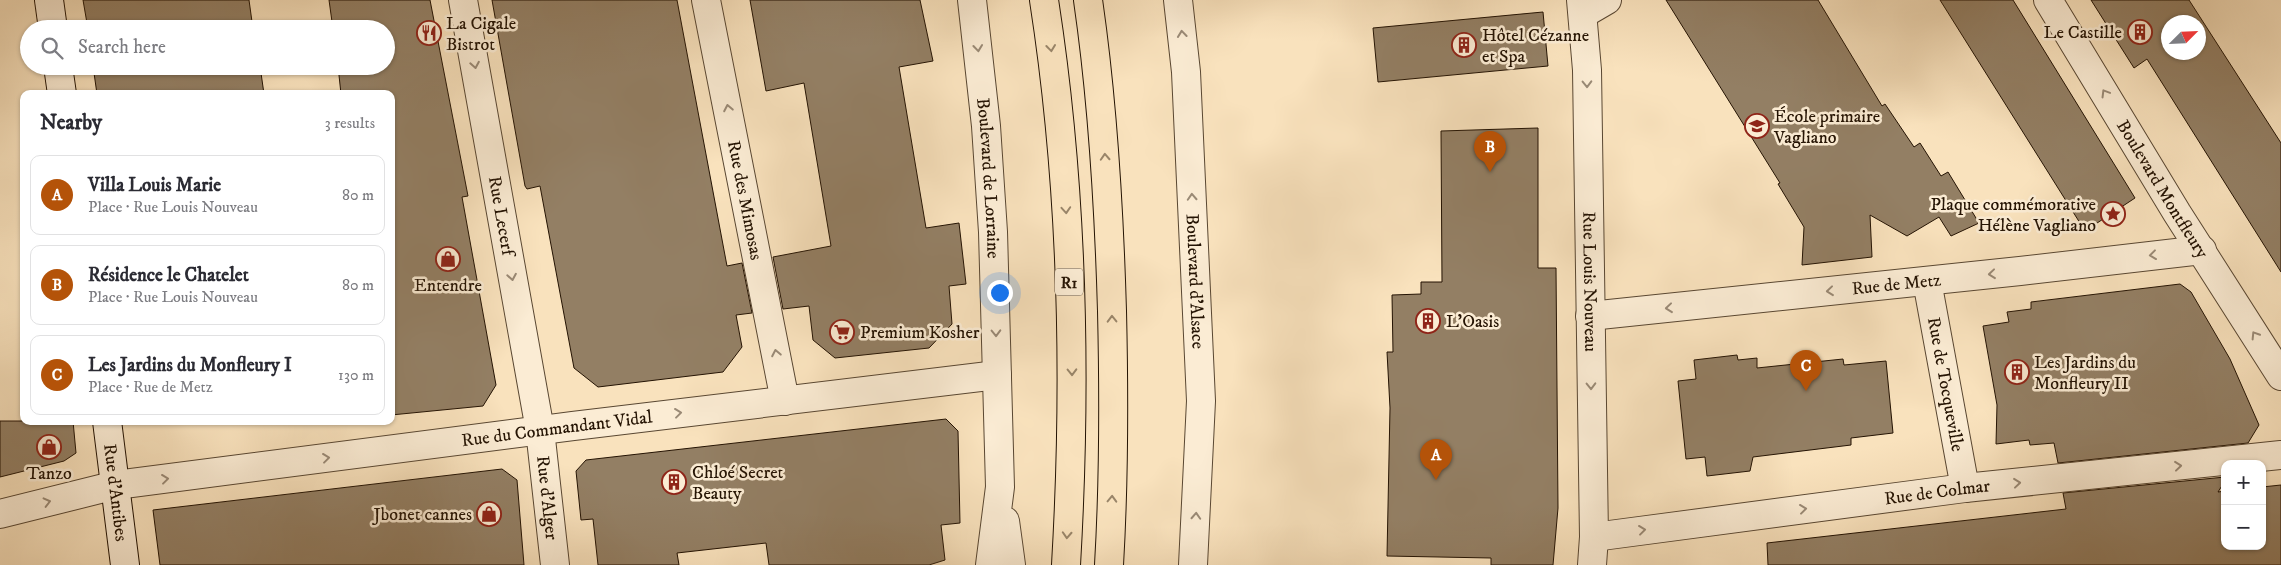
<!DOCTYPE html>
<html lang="en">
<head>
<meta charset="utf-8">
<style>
  body { margin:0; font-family:"IM FELL DW Pica",serif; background:#f7f7f7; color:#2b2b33 }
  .controls { position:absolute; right:15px; bottom:15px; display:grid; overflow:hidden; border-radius:10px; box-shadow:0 1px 4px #0004 }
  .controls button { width:45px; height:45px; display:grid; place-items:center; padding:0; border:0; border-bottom:1px solid #e1e1e2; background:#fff; color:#2b2b33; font:25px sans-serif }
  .compass { position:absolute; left:2161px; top:15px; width:45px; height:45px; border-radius:50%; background:#fff; box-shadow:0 1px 4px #0004; rotate:66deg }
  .you { position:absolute; left:999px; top:292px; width:18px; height:18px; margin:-12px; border:4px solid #fff; border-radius:50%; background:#1a73e8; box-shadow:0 0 0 8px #1a73e833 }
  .badge { display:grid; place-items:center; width:32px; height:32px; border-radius:50%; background:#b45309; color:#fff; font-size:16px; font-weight:700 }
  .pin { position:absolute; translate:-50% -41px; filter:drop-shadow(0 1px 2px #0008) }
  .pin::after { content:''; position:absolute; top:26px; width:18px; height:15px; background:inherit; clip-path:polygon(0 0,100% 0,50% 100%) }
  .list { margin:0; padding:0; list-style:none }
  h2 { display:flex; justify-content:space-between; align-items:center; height:65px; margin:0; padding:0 20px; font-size:21px }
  h2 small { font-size:16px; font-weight:400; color:#7c7c81 }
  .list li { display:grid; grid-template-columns:32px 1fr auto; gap:15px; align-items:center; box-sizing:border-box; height:80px; margin:0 10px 10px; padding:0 10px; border:1px solid #e1e1e2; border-radius:10px }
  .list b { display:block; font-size:19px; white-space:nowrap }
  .list p { margin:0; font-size:16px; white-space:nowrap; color:#7c7c81 }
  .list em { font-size:16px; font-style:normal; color:#7c7c81 }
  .icon { flex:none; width:28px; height:28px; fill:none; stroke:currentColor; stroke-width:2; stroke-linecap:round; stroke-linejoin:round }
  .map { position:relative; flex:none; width:2281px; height:565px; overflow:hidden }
  .search { position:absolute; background:#fff; box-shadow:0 1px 4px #0004; left:20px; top:20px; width:375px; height:55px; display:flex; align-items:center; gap:12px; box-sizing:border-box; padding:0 18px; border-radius:28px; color:#7c7c81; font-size:19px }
  .panel { position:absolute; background:#fff; box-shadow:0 1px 4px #0004; left:20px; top:90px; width:375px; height:335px; border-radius:10px }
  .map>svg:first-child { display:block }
</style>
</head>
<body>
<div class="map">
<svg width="2281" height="565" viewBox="0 0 2281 565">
  <rect width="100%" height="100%" fill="#f9e2bd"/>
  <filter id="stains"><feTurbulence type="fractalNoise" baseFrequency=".004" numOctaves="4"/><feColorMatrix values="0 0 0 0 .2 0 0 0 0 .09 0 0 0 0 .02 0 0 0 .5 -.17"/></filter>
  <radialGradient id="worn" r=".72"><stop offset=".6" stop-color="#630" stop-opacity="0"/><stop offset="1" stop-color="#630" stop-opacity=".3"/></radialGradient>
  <!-- building -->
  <g fill="#937f64" stroke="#241303" fill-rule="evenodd">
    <polygon points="83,0 249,0 253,29 88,29"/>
    <polygon points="329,0 430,0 468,196 462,197 496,385 483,406 391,415 391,94 341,94 338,66 386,66 386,29 333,29"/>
    <polygon points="492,0 677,0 727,266 742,263 752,313 736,315 742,347 723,372 598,387 574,368 540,186 527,189 525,186"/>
    <polygon points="750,0 920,0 933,61 899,67 926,228 959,223 966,284 949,286 952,324 929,348 835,358 813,340 809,306 783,309 773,257 831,246 804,83 766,91"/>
    <polygon points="1666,0 1818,0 1882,106 1885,104 1914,147 1920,143 1941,176 1948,172 1979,223 1951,236 1939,217 1907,236 1870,215 1872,257 1802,265 1804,227 1778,184 1780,183"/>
    <polygon points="1940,0 2013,0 2135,198 2085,231"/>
    <path d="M2091 0H2189L2281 143V272L2147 59 2134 68ZM2168 22H2198V52H2168Z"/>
    <polygon points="1543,12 1548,66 1378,82 1373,28"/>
    <polygon points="93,66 260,66 264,94 97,94"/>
    <polygon points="1538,128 1538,268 1556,268 1558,508 1553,565 1491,565 1491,558 1387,556 1390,408 1387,352 1393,352 1392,295 1421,294 1421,282 1442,282 1441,131"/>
    <polygon points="2180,284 2191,292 2230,359 2259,425 2248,443 2058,463 2054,443 2030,445 2029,440 1996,444 1997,405 1983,326 2009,322 2007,312 2031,309 2031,302"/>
    <polygon points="1737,355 1738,360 1757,358 1757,368 1843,359 1844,365 1886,361 1893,433 1851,438 1851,445 1753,457 1750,471 1707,476 1705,457 1686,459 1678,381 1696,379 1694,360"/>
    <polygon points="946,419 958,431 960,523 941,525 945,560 929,565 769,565 766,543 677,553 679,565 598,565 593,519 581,520 576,471 586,460"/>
    <polygon points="0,421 73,421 76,453 64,461 0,477"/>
    <polygon points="502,469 517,480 524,565 160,565 153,510"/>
    <polygon points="2225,477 2225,481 2218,492 2225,491 2225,546 2262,546 2262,487 2281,485 2281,565 1768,565 1767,543 2066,509 2063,493"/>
  </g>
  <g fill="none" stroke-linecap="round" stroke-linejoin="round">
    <defs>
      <g id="street">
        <path id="s1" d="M463 0 540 430 555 565"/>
        <path id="s2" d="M706 0 785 401"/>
        <path id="s3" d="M972 0 986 126 993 232 1000 487 990 565"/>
        <path id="s4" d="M1178 0 1186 72 1201 401 1193 565"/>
        <path id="s5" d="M1581 0 1587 70 1594 537 1592 565"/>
        <path id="s6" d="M2048 0 2177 213 2281 376"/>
        <polyline points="1583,14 1607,0"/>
        <path id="s7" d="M1927 281 1965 488"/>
        <path id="s8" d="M1590 316 2020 271 2202 250"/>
        <path id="s9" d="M0 514 116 485 573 426 997 375"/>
        <polyline points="1005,521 1011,565"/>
        <path id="s10" d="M1594 537 1965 488 2281 455"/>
      </g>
      <g id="secondary">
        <polyline points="49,0 53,29"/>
        <polyline points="58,66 62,94"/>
        <path id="s11" d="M107 421 125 565"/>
      </g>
      <g id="highway">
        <path d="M1044 0C1073 187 1077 377 1066 565"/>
        <path d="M1088 0C1103 103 1109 207 1112 311 1114 395 1114 480 1109 565"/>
      </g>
    </defs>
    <!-- street casing -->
    <use href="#street" stroke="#594732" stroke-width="30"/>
    <!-- secondary casing -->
    <use href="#secondary" stroke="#241303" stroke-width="30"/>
    <!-- highway casing -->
    <use href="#highway" stroke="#241303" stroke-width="30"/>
    <!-- street -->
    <use href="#street" stroke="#fbecd4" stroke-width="28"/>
    <!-- secondary -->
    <use href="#secondary" stroke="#fbecd4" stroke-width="28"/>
    <!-- highway -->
    <use href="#highway" stroke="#f9e2bd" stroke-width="28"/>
  </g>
  <!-- one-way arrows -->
  <defs><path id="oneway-chevron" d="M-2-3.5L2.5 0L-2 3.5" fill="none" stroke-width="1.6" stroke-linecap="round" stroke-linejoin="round" transform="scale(1.25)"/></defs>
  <g stroke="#9a8a76">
    <use href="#oneway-chevron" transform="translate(1182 34) rotate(-96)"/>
    <use href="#oneway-chevron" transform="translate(978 48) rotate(84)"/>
    <use href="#oneway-chevron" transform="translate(475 65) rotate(80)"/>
    <use href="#oneway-chevron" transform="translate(1587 84) rotate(89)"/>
    <use href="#oneway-chevron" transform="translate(2105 93) rotate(-121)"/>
    <use href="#oneway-chevron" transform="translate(728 108) rotate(-101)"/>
    <use href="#oneway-chevron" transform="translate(1192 197) rotate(-93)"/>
    <use href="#oneway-chevron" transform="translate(2153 255) rotate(173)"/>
    <use href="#oneway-chevron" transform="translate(1992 274) rotate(174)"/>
    <use href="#oneway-chevron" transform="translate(512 277) rotate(80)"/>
    <use href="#oneway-chevron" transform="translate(1830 291) rotate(174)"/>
    <use href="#oneway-chevron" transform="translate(1669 308) rotate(174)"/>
    <use href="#oneway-chevron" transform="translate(996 333) rotate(89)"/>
    <use href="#oneway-chevron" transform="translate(2255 335) rotate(-122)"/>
    <use href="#oneway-chevron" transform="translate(776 353) rotate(-101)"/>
    <use href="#oneway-chevron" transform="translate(1591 386) rotate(89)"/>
    <use href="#oneway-chevron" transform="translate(678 413) rotate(-7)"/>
    <use href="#oneway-chevron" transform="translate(326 458) rotate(-7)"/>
    <use href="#oneway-chevron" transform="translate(2178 466) rotate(-6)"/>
    <use href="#oneway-chevron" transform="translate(165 479) rotate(-7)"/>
    <use href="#oneway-chevron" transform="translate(2017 483) rotate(-6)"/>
    <use href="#oneway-chevron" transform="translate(47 502) rotate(-14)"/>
    <use href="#oneway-chevron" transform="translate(1803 509) rotate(-7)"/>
    <use href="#oneway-chevron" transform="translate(1196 516) rotate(-87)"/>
    <use href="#oneway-chevron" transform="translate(1642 530) rotate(-7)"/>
  </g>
  <g stroke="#998569">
    <use href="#oneway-chevron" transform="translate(1051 48) rotate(83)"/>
    <use href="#oneway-chevron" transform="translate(1105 157) rotate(-93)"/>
    <use href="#oneway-chevron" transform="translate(1066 210) rotate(86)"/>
    <use href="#oneway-chevron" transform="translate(1112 319) rotate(-91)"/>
    <use href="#oneway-chevron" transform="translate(1072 372) rotate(89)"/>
    <use href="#oneway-chevron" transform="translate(1112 499) rotate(-88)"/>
    <use href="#oneway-chevron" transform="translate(1067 535) rotate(93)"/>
  </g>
  <!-- icons -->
  <defs>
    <symbol id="building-ring" viewBox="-11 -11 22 22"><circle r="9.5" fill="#fbecd4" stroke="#8f2418" stroke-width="1.5"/><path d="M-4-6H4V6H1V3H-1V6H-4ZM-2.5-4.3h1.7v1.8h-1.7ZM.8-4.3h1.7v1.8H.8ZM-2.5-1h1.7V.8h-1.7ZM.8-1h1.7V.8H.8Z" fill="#8f2418"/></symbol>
    <symbol id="restaurant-ring" viewBox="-11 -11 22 22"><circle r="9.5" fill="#fbecd4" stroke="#8f2418" stroke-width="1.5"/><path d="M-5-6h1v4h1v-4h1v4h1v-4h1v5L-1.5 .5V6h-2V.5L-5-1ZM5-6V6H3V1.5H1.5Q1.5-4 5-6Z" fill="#8f2418"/></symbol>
    <symbol id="school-ring" viewBox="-11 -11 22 22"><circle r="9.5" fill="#fbecd4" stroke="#8f2418" stroke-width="1.5"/><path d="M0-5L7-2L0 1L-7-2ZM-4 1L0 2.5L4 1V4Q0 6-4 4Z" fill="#8f2418"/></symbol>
    <symbol id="sight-ring" viewBox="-11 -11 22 22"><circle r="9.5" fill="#fbecd4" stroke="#8f2418" stroke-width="1.5"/><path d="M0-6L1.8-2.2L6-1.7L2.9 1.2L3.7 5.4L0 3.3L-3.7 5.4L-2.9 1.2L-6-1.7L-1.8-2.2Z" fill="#8f2418"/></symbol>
    <symbol id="shop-ring" viewBox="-11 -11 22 22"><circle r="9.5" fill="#fbecd4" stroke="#8f2418" stroke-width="1.5"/><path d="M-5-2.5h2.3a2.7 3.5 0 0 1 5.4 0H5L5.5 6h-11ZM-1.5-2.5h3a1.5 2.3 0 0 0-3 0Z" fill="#8f2418"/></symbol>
    <symbol id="supermarket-ring" viewBox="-11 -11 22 22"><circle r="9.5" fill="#fbecd4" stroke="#8f2418" stroke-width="1.5"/><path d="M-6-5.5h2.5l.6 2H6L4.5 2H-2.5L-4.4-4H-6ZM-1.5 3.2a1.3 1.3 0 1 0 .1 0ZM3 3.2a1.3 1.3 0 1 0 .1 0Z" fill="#8f2418"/></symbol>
  </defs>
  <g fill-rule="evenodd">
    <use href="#building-ring" x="2126" y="18" width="28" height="28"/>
    <use href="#restaurant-ring" x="415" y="19" width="28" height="28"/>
    <use href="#building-ring" x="1450" y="31" width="28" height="28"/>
    <use href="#school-ring" x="1743" y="112" width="28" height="28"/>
    <use href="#sight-ring" x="2099" y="200" width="28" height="28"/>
    <use href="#shop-ring" x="434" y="245" width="28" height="28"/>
    <use href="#building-ring" x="1414" y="307" width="28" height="28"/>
    <use href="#supermarket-ring" x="828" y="318" width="28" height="28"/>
    <use href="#building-ring" x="2003" y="358" width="28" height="28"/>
    <use href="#shop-ring" x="35" y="433" width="28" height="28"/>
    <use href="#building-ring" x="660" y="468" width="28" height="28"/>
    <use href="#shop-ring" x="475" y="500" width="28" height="28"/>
  </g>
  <g text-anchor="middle" stroke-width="5" stroke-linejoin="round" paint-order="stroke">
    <!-- shield labels -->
    <rect fill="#fbecd4" stroke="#645442" stroke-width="1" x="1055" y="268.5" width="28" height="27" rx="4"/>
    <g font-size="16" font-weight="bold" fill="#241303">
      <text x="1069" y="288">R1</text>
    </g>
    <!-- poi labels -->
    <g font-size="18" fill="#241303" stroke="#fbecd4" text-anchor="start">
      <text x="446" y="29">La Cigale<tspan x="446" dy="21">Bistrot</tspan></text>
      <text x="2122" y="38" text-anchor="end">Le Castille</text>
      <text x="1482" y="41">Hôtel Cézanne<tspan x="1482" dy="21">et Spa</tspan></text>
      <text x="1774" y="122">École primaire<tspan x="1774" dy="21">Vagliano</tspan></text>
      <text x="2096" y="210" text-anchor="end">Plaque commémorative<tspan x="2096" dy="21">Hélène Vagliano</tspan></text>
      <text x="448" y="291" text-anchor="middle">Entendre</text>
      <text x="1446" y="327">L'Oasis</text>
      <text x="860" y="338">Premium Kosher</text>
      <text x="2034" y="368">Les Jardins du<tspan x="2034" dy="21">Monfleury II</tspan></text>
      <text x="692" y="478">Chloé Secret<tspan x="692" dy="21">Beauty</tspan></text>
      <text x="49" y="479" text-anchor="middle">Tanzo</text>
      <text x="472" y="520" text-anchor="end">Jbonet cannes</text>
    </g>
    <!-- street labels -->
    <g font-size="18" fill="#241303" stroke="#fbecd4">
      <text dy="6" stroke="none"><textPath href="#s3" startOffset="179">Boulevard de Lorraine</textPath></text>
      <text dy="6" stroke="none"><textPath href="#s6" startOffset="221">Boulevard Montfleury</textPath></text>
      <text dy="6" stroke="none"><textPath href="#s2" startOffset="204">Rue des Mimosas</textPath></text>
      <text dy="6" stroke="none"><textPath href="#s1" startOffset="219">Rue Lecerf</textPath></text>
      <text dy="6" stroke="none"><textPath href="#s4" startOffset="282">Boulevard d'Alsace</textPath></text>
      <text dy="6" stroke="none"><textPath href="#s5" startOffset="282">Rue Louis Nouveau</textPath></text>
      <text dy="6" stroke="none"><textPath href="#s8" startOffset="308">Rue de Metz</textPath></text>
      <text dy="6" stroke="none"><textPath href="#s7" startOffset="105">Rue de Tocqueville</textPath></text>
      <text dy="6" stroke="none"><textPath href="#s9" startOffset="564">Rue du Commandant Vidal</textPath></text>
      <text dy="6" stroke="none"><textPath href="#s10" startOffset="346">Rue de Colmar</textPath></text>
      <text dy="6" stroke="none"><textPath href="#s11" startOffset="72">Rue d'Antibes</textPath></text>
      <text dy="6" stroke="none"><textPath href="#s1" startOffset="505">Rue d'Alger</textPath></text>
    </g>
  </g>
  <rect width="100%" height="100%" filter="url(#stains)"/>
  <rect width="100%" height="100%" fill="url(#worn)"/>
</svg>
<div class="controls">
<button>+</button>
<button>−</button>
</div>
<svg class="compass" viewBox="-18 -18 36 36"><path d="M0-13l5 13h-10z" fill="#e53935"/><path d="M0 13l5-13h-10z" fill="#7c7c81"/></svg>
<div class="you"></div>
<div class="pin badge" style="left:1436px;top:480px">A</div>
<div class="pin badge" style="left:1490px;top:172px">B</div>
<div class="pin badge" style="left:1806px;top:391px">C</div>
<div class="search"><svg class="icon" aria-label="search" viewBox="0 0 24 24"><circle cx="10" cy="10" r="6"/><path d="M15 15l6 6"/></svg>Search here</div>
<section class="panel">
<h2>Nearby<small>3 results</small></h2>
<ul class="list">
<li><span class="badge">A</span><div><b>Villa Louis Marie</b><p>Place · Rue Louis Nouveau</p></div><em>80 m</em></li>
<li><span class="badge">B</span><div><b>Résidence le Chatelet</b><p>Place · Rue Louis Nouveau</p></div><em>80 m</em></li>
<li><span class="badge">C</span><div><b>Les Jardins du Monfleury I</b><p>Place · Rue de Metz</p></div><em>130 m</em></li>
</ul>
</section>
</div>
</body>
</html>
